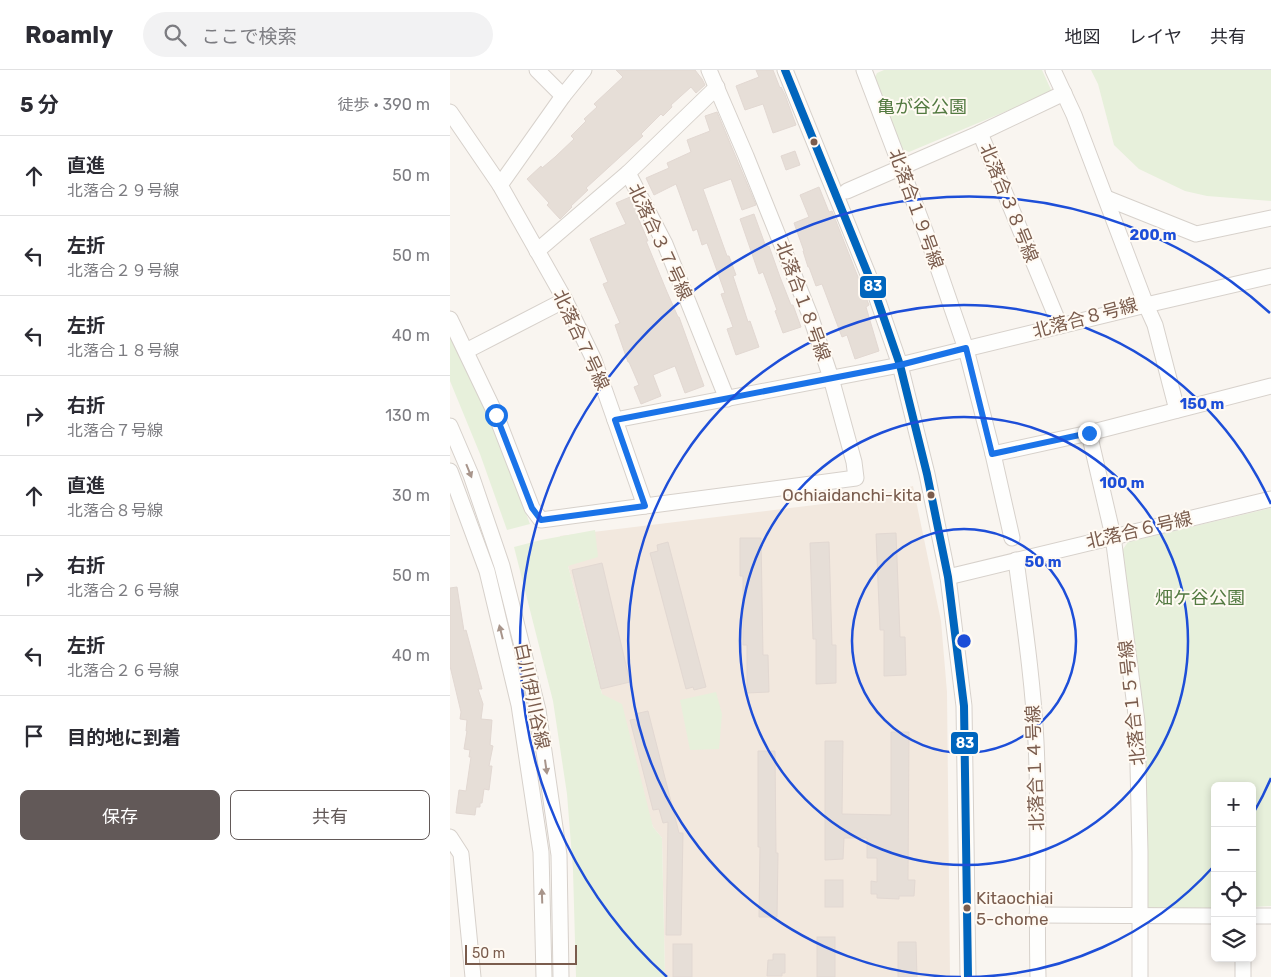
<!DOCTYPE html>
<html lang="ja">
<head>
<meta charset="utf-8">
<style>
  body { margin:0; font-family:Rubik,"Noto Sans JP",sans-serif; background:#f2f2f3; color:#2b2b33 }
  .controls { position:absolute; right:15px; bottom:15px; display:grid; overflow:hidden; border-radius:8px; box-shadow:0 2px 8px #0003 }
  .controls button { width:45px; height:45px; display:grid; place-items:center; padding:0; border:0; border-bottom:1px solid #e1e1e2; background:#fff; color:#2b2b33; font:25px sans-serif }
  .scale { position:absolute; left:15px; bottom:12px; width:112px; box-sizing:border-box; padding-left:5px; border:2px solid #7a5c4d; border-top:0; font-size:14px; line-height:18px; white-space:nowrap; color:#7a5c4d; -webkit-text-stroke:4px #fffaf3; paint-order:stroke }
  .stop { position:absolute; width:15px; height:15px; margin:-11px; border:4px solid #1a73e8; border-radius:50%; background:#fff }
  .stop.end { background:#1a73e8; border-color:#fff; box-shadow:0 1px 5px #0008 }
  .list { margin:0; padding:0; list-style:none }
  h2 { display:flex; justify-content:space-between; align-items:center; height:65px; margin:0; padding:0 20px; font-size:21px }
  h2 small { font-size:16px; font-weight:400; color:#7c7c81 }
  .list li { display:grid; grid-template-columns:32px 1fr auto; gap:15px; align-items:center; box-sizing:border-box; height:80px; padding:0 20px; border-top:1px solid #e1e1e2 }
  .list b { display:block; font-size:19px; white-space:nowrap }
  .list p { margin:0; font-size:16px; white-space:nowrap; color:#7c7c81 }
  .list em { font-size:16px; font-style:normal; color:#7c7c81 }
  .actions { display:flex; gap:10px; padding:15px 20px }
  .actions a { flex:1; padding:11px 0; border:1px solid #625958; border-radius:8px; text-align:center; font-size:18px; color:#625958 }
  .actions .main { background:#625958; color:#fff }
  .icon { flex:none; width:28px; height:28px; fill:none; stroke:currentColor; stroke-width:2; stroke-linecap:round; stroke-linejoin:round }
  .map { position:relative; flex:none; width:821px; height:907px; overflow:hidden }
  header { display:flex; align-items:center; gap:30px; box-sizing:border-box; height:70px; padding:0 25px; background:#fff; border-bottom:1px solid #e1e1e2 }
  header strong { font-size:24px }
  nav { display:flex; gap:28px; margin-inline-start:auto; font-size:18px }
  .search { width:350px; height:45px; background:#f2f2f3; display:flex; align-items:center; gap:12px; box-sizing:border-box; padding:0 18px; border-radius:28px; color:#7c7c81; font-size:19px }
  main { display:flex }
  aside { flex:1; background:#fff }
  .map>svg:first-child { display:block }
</style>
</head>
<body>
<header>
<strong>Roamly</strong>
<div class="search"><svg class="icon" aria-label="search" viewBox="0 0 24 24"><circle cx="10" cy="10" r="6"/><path d="M15 15l6 6"/></svg>ここで検索</div>
<nav><a>地図</a><a>レイヤ</a><a>共有</a></nav>
</header>
<main>
<aside>
<h2>5 分<small>徒歩 · 390 m</small></h2>
<ul class="list">
<li><svg class="icon" aria-label="ahead" viewBox="0 0 24 24"><path d="M12 20V5M6 11l6-6 6 6"/></svg><div><b>直進</b><p>北落合２９号線</p></div><em>50 m</em></li>
<li><svg class="icon" aria-label="left" viewBox="0 0 24 24"><path d="M17 20v-9H6M10 6l-5 5 5 5"/></svg><div><b>左折</b><p>北落合２９号線</p></div><em>50 m</em></li>
<li><svg class="icon" aria-label="left" viewBox="0 0 24 24"><path d="M17 20v-9H6M10 6l-5 5 5 5"/></svg><div><b>左折</b><p>北落合１８号線</p></div><em>40 m</em></li>
<li><svg class="icon" aria-label="right" viewBox="0 0 24 24"><path d="M7 20v-9h11M14 6l5 5-5 5"/></svg><div><b>右折</b><p>北落合７号線</p></div><em>130 m</em></li>
<li><svg class="icon" aria-label="ahead" viewBox="0 0 24 24"><path d="M12 20V5M6 11l6-6 6 6"/></svg><div><b>直進</b><p>北落合８号線</p></div><em>30 m</em></li>
<li><svg class="icon" aria-label="right" viewBox="0 0 24 24"><path d="M7 20v-9h11M14 6l5 5-5 5"/></svg><div><b>右折</b><p>北落合２６号線</p></div><em>50 m</em></li>
<li><svg class="icon" aria-label="left" viewBox="0 0 24 24"><path d="M17 20v-9H6M10 6l-5 5 5 5"/></svg><div><b>左折</b><p>北落合２６号線</p></div><em>40 m</em></li>
<li><svg class="icon" aria-label="arrive" viewBox="0 0 24 24"><path d="M6 21V4h12l-3 4 3 4H6"/></svg><div><b>目的地に到着</b></div></li>
</ul>
<div class="actions"><a class="main">保存</a><a>共有</a></div>
</aside>
<div class="map">
<svg width="821" height="907" viewBox="0 0 821 907">
  <rect width="100%" height="100%" fill="#f9f5f0"/>
  <!-- residential -->
  <polygon fill="#f2e8de" points="463,416 491,551 497,622 500,907 215,907 212,768 203,757 152,624 110,466 414,429"/>
  <!-- green -->
  <g fill="#e7f0db">
    <polygon points="434,0 592,0 602,22 459,82 448,77 423,11 427,3"/>
    <polygon points="641,0 821,0 821,131 757,126 735,121 689,99 664,75 648,14"/>
    <polygon points="0,267 25,314 51,376 80,454 57,460 30,384 0,311"/>
    <polygon points="821,438 821,836 802,837 802,716 765,716 765,838 697,839 694,661 685,572 671,482 678,472"/>
    <polygon points="145,460 148,487 118,496 152,624 172,634 203,757 212,768 215,907 126,907 123,800 117,724 103,631 64,477 91,470"/>
    <polygon points="266,622 272,644 269,679 240,680 230,630"/>
  </g>
  <!-- building -->
  <g fill="#e6ded7" stroke="#e2d8d2">
    <polygon points="166,0 245,0 252,9 255,15 246,23 241,17 221,35 222,37 213,46 211,44 191,64 193,66 136,118 138,120 121,136 122,137 110,149 97,135 99,133 77,109 91,96 92,98 105,87 124,69 121,66 136,51 134,49 147,37 144,34 173,7"/>
    <polygon points="306,0 323,0 330,18 331,17 335,25 346,55 323,63 313,34 295,40 286,16 309,7"/>
    <polygon points="267,42 306,135 292,140 281,109 253,119 277,186 279,186 286,205 283,206 298,252 300,251 309,277 286,285 277,259 283,257 271,224 275,223 257,173 252,175 247,159 243,161 226,114 204,125 196,108 219,98 217,93 241,82 237,70 260,61 255,46"/>
    <polygon points="345,81 350,95 336,100 331,86"/>
    <polygon points="369,117 379,142 382,141 419,235 416,237 429,281 405,289 397,265 392,267 372,214 366,216 359,197 358,197 353,181 354,181 344,153 359,147 350,125"/>
    <polygon points="180,127 189,145 187,145 198,171 196,171 217,222 228,247 229,247 254,316 235,323 225,296 203,305 211,326 191,334 184,317 189,315 179,292 178,292 165,255 170,253 153,214 158,212 140,169 176,154 166,133"/>
    <polygon points="304,144 316,177 319,176 330,207 341,235 343,235 351,257 333,263 325,241 327,240 313,202 309,204 290,149"/>
    <polygon points="446,463 450,567 455,567 456,605 434,606 434,560 430,560 426,464"/>
    <polygon points="290,468 311,468 313,585 318,585 319,622 297,623 297,575 293,575 293,506 290,506"/>
    <polygon points="218,472 256,617 244,620 243,617 236,619 200,483 208,481 207,475"/>
    <polygon points="379,472 382,575 386,575 386,613 366,614 366,569 363,569 360,473"/>
    <polygon points="152,493 180,612 151,619 122,500"/>
    <polygon points="7,517 14,561 16,560 32,619 28,619 33,634 31,649 42,650 40,675 43,676 39,696 42,696 39,720 34,719 32,733 30,733 30,737 26,737 25,745 6,743 9,720 16,721 21,687 19,687 20,680 14,679 17,661 16,661 17,650 10,649 11,642 0,596 0,518"/>
    <polygon points="198,641 229,763 233,763 231,865 216,865 218,752 213,753 209,739 203,740 180,650 186,649 185,644"/>
    <polygon points="441,662 459,662 458,810 465,810 464,826 449,826 449,829 427,828 427,824 421,824 421,811 427,812 427,788 417,788 417,768 394,768 393,789 375,790 375,671 393,671 392,744 441,745"/>
    <polygon points="308,681 325,681 326,783 328,783 327,847 309,847 310,777 308,777"/>
    <rect x="375" y="810" width="18" height="27"/>
    <rect x="367" y="867" width="18" height="40"/>
    <polygon points="448,872 466,872 467,907 448,907"/>
    <rect x="223" y="874" width="19" height="33"/>
    <polygon points="323,884 335,884 335,903 332,903 332,906 317,906 318,890 323,890"/>
  </g>
  <g fill="none" stroke-linecap="round" stroke-linejoin="round">
    <defs>
      <g id="minor">
        <polyline points="87,0 113,26"/>
        <polyline points="134,0 113,26 50,115 115,230 144,290 165,350 450,295 696,235 624,45 603,0"/>
        <polyline points="335,0 422,214 450,295 477,404 498,507 514,636 518,907"/>
        <polyline points="414,0 477,166 516,279 543,384 639,363 821,316"/>
        <polyline points="267,17 178,103 215,174 277,329"/>
        <polyline points="0,42 50,115"/>
        <polyline points="530,63 614,23"/>
        <polyline points="397,121 530,63 610,256"/>
        <polyline points="656,128 746,164 821,148"/>
        <polyline points="87,181 178,103"/>
        <polyline points="0,249 46,345 82,438 91,450 195,436"/>
        <polyline points="16,281 115,230"/>
        <polyline points="727,340 705,255 696,235 821,206"/>
        <polyline points="165,350 195,436 406,408 404,392 381,308 360,245 296,86 259,0"/>
        <polyline points="0,356 21,405 52,496 88,640 109,785 111,907"/>
        <polyline points="639,363 663,466 687,652 690,782 690,907"/>
        <polyline points="543,384 562,468"/>
        <polyline points="0,401 37,501 69,635 91,782 94,907"/>
        <path d="M566 490C574 551 583 611 586 672 590 750 586 829 588 907"/>
        <polyline points="498,507 821,429"/>
        <polyline points="0,767 11,784 23,907"/>
        <polyline points="587,845 765,846"/>
        <polyline points="802,846 821,846"/>
        <polyline points="793,888 793,907"/>
      </g>
    </defs>
    <!-- minor casing -->
    <use href="#minor" stroke="#d7d1cb" stroke-width="17"/>
    <!-- minor -->
    <use href="#minor" stroke="#fefefd" stroke-width="15"/>
    <defs>
      <polyline id="bus-1" points="335,0 422,214 450,295 477,404 498,507 514,636 518,907"/>
    </defs>
    <!-- bus-1 casing -->
    <use href="#bus-1" stroke="#fffaf3" stroke-width="11"/>
    <!-- bus-1 -->
    <use href="#bus-1" stroke="#0065bd" stroke-width="8"/>
  </g>
  <!-- one-way arrows -->
  <defs><path id="oneway-solid" d="M-6-.8H1V-3.2L6.5 0L1 3.2V.8H-6Z" transform="scale(1.25)"/></defs>
  <g fill="#a8958b">
    <use href="#oneway-solid" transform="translate(19 401) rotate(68)"/>
    <use href="#oneway-solid" transform="translate(51 562) rotate(-104)"/>
    <use href="#oneway-solid" transform="translate(96 697) rotate(82)"/>
    <use href="#oneway-solid" transform="translate(92 826) rotate(-92)"/>
  </g>
  <g fill="none" stroke-linecap="round" stroke-linejoin="round">
    <!-- route -->
    <polyline stroke="#1a73e8" stroke-width="6" points="46,345 82,438 91,450 195,436 165,350 450,295 516,278 542,384 639,363"/>
  </g>
  <!-- distance rings -->
  <g fill="none" stroke="#1d4ed8" stroke-width="2.5">
    <circle cx="514" cy="571" r="112"/>
    <circle cx="514" cy="571" r="224"/>
    <path d="M821 708A336 336 0 0 1 804 742M764 796A336 336 0 0 1 517 907M511 907A336 336 0 1 1 821 434"/>
    <path d="M217 907A448 448 0 1 1 820 243"/>
  </g>
  <!-- markers -->
  <g fill="#7a5c4d" stroke="#fffaf3" stroke-width="2">
    <circle cx="364" cy="72" r="4.5"/>
    <circle cx="481" cy="425" r="4.5"/>
    <circle cx="517" cy="838" r="4.5"/>
  </g>
  <g text-anchor="middle" stroke-width="4" stroke-linejoin="round" paint-order="stroke">
    <!-- bus labels -->
    <g font-size="17" fill="#7a5c4d" stroke="#fffaf3" text-anchor="end">
      <text x="472" y="431">Ochiaidanchi-kita</text>
      <text x="526" y="834" text-anchor="start">Kitaochiai<tspan x="526" dy="21">5-chome</tspan></text>
    </g>
    <!-- park labels -->
    <g font-size="18" fill="#537a41" stroke="#fffaf3">
      <text x="472" y="43">亀が谷公園</text>
      <text x="750" y="534">畑ケ谷公園</text>
    </g>
    <!-- street labels -->
    <g font-size="18" fill="#7a5c4d" stroke="#fffaf3">
      <text transform="translate(559 133) rotate(68)" y="6">北落合３８号線</text>
      <text transform="translate(466 139) rotate(70)" y="6">北落合１９号線</text>
      <text transform="translate(210 172) rotate(65)" y="6">北落合３７号線</text>
      <text transform="translate(353 231) rotate(70)" y="6">北落合１８号線</text>
      <text transform="translate(635 248) rotate(-15)" y="6">北落合８号線</text>
      <text transform="translate(131 270) rotate(65)" y="6">北落合７号線</text>
      <text transform="translate(689 460) rotate(-13)" y="6">北落合６号線</text>
      <text transform="translate(82 626) rotate(78)" y="6">白川伊川谷線</text>
      <text transform="translate(682 633) rotate(-96)" y="6">北落合１５号線</text>
      <text transform="translate(585 698) rotate(-92)" y="6">北落合１４号線</text>
    </g>
  </g>
  <circle cx="514" cy="571" r="8" fill="#1d4ed8" stroke="#fffaf3" stroke-width="2.5"/>
  <g font-size="15" text-anchor="middle" font-weight="bold" fill="#1d4ed8" stroke="#fffaf3" stroke-width="4" stroke-linejoin="round" paint-order="stroke">
    <text x="703" y="170">200 m</text>
    <text x="752" y="339">150 m</text>
    <text x="672" y="418">100 m</text>
    <text x="593" y="497">50 m</text>
  </g>
  <g stroke="#fffaf3" stroke-width="2">
    <rect x="409" y="205" width="28" height="24" rx="5" fill="#0065bd"/>
    <rect x="500" y="661" width="29" height="24" rx="5" fill="#0065bd"/>
  </g>
  <g font-size="14" text-anchor="middle" font-weight="bold" fill="#fff">
    <text x="423" y="221">83</text>
    <text x="515" y="678">83</text>
  </g>
</svg>
<div class="controls">
<button>+</button>
<button>−</button>
<button><svg class="icon" aria-label="locate" viewBox="0 0 24 24"><circle cx="12" cy="12" r="6"/><path d="M12 2v4M12 18v4M2 12h4M18 12h4"/></svg></button>
<button><svg class="icon" aria-label="layers" viewBox="0 0 24 24"><path d="M12 4l9 5-9 5-9-5zM3 14l9 5 9-5"/></svg></button>
</div>
<div class="scale">50 m</div>
<div class="stop" style="left:46px;top:345px"></div>
<div class="stop end" style="left:639px;top:363px"></div>
</div>
</main>
</body>
</html>
